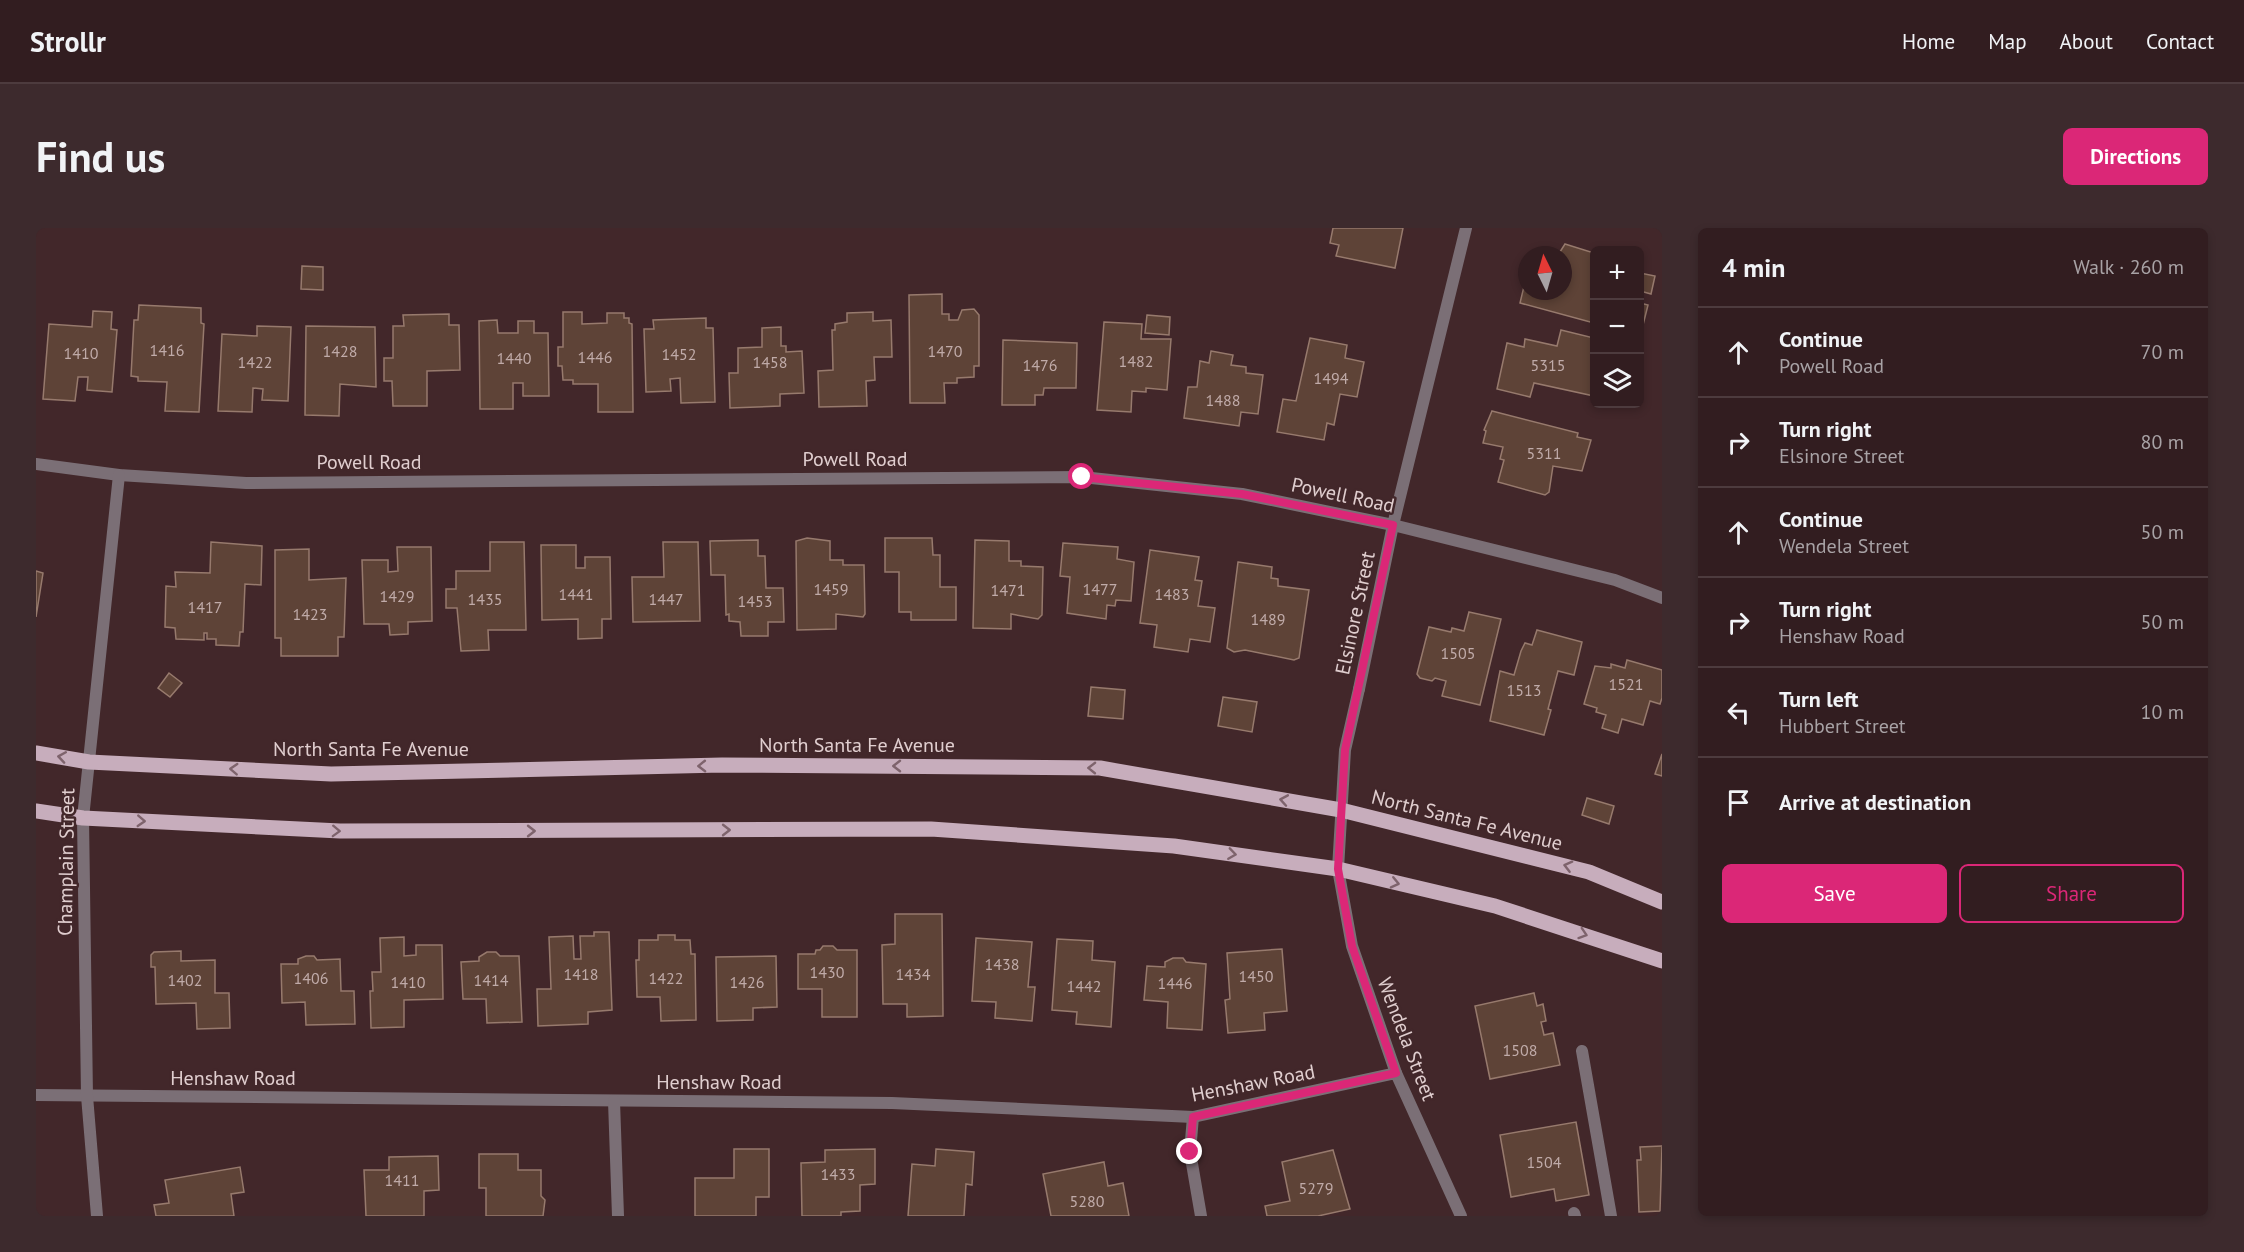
<!DOCTYPE html>
<html lang="en">
<head>
<meta charset="utf-8">
<style>
  body { margin:0; font-family:"PT Sans",sans-serif; background:#3d2a2d; color:#f1f3f6 }
  .controls { position:absolute; right:18px; top:18px; display:grid; overflow:hidden; border-radius:9px; box-shadow:0 3px 9px #0003 }
  .controls button { width:54px; height:54px; display:grid; place-items:center; padding:0; border:0; border-bottom:2px solid #4d3b3e; background:#321d20; color:#f1f3f6; font:30px sans-serif }
  .compass { position:absolute; left:1482px; top:18px; width:54px; height:54px; border-radius:50%; background:#321d20; box-shadow:0 3px 9px #0003; rotate:355deg }
  .stop { position:absolute; width:18px; height:18px; margin:-14px; border:4px solid #db2777; border-radius:50%; background:#fff }
  .stop.end { background:#db2777; border-color:#fff; box-shadow:0 2px 6px #0008 }
  .list { margin:0; padding:0; list-style:none }
  h2 { display:flex; justify-content:space-between; align-items:center; height:78px; margin:0; padding:0 24px; font-size:26px }
  h2 small { font-size:20px; font-weight:400; color:#a8a2a5 }
  .list li { display:grid; grid-template-columns:39px 1fr auto; gap:18px; align-items:center; box-sizing:border-box; height:90px; padding:0 24px; border-top:2px solid #4d3b3e }
  .list b { display:block; font-size:22px; white-space:nowrap }
  .list p { margin:0; font-size:20px; white-space:nowrap; color:#a8a2a5 }
  .list em { font-size:20px; font-style:normal; color:#a8a2a5 }
  .actions { display:flex; gap:12px; padding:18px 24px }
  .actions a { flex:1; padding:14px 0; border:2px solid #db2777; border-radius:9px; text-align:center; font-size:21px; color:#db2777 }
  .actions .main { background:#db2777; color:#fff }
  .icon { flex:none; width:33px; height:33px; fill:none; stroke:currentColor; stroke-width:2; stroke-linecap:round; stroke-linejoin:round }
  .map { position:relative; flex:none; width:1626px; height:988px; overflow:hidden; border-radius:9px }
  header { display:flex; align-items:center; gap:36px; box-sizing:border-box; height:84px; padding:0 30px; background:#321d20; border-bottom:2px solid #4d3b3e }
  header strong { font-size:28px }
  nav { display:flex; gap:33px; margin-inline-start:auto; font-size:21px }
  .intro { display:flex; align-items:center; justify-content:space-between; box-sizing:border-box; height:144px; padding:0 36px }
  h1 { margin:0; font-size:42px }
  .button { padding:15px 27px; border-radius:9px; background:#db2777; color:#fff; font-size:21px; font-weight:700 }
  main { display:flex; gap:36px; padding:0 36px }
  aside { flex:1; background:#321d20; border-radius:9px; box-shadow:0 3px 9px #0003 }
  .map>svg:first-child { display:block }
</style>
</head>
<body>
<header>
<strong>Strollr</strong>
<nav><a>Home</a><a>Map</a><a>About</a><a>Contact</a></nav>
</header>
<div class="intro"><h1>Find us</h1><a class="button">Directions</a></div>
<main>
<div class="map">
<svg width="1626" height="988" viewBox="0 0 1626 988">
  <rect width="100%" height="100%" fill="#42272a"/>
  <!-- building -->
  <g fill="#5e4337" stroke="#977a6d" stroke-width="1.5">
    <polygon points="1297,0 1367,0 1359,40 1300,28 1303,17 1294,15"/>
    <polygon points="1529,16 1558,25 1558,95 1484,75 1491,46 1491,63 1527,63 1527,27 1522,27"/>
    <polygon points="266,38 287,39 287,62 265,61"/>
    <polygon points="1604,45 1619,48 1615,66 1604,63"/>
    <polygon points="906,66 906,86 913,86 913,92 922,92 926,82 938,81 943,87 943,138 938,138 938,149 921,150 921,155 908,155 909,175 874,175 873,67"/>
    <polygon points="1604,75 1612,77 1607,97 1604,96"/>
    <polygon points="103,77 165,80 165,95 168,96 163,184 129,183 131,154 102,153 102,149 95,148 98,92 102,92"/>
    <polygon points="57,83 76,84 75,101 81,102 76,164 51,162 52,149 42,149 39,173 7,171 13,96 56,99"/>
    <polygon points="527,84 546,84 546,96 571,95 571,85 588,85 588,90 593,90 593,95 596,96 597,184 562,184 562,156 537,156 537,152 527,152 526,138 522,138 522,119 527,119"/>
    <polygon points="837,84 837,93 855,92 856,129 838,129 839,152 830,153 831,178 783,179 782,143 797,142 796,102 799,102 799,96 811,94 811,85"/>
    <polygon points="413,86 413,97 423,97 424,142 391,143 391,178 357,178 356,153 348,153 348,130 357,130 357,98 368,98 367,87"/>
    <polygon points="1111,87 1134,89 1133,107 1109,105"/>
    <polygon points="670,90 670,100 677,100 679,174 645,175 644,150 634,151 635,163 610,164 608,101 618,101 617,92"/>
    <polygon points="461,92 462,105 482,105 482,93 498,93 498,105 512,105 513,168 487,168 487,155 477,155 477,181 444,181 443,93"/>
    <polygon points="1068,94 1106,96 1105,111 1135,111 1131,162 1110,160 1110,164 1096,163 1095,184 1061,182"/>
    <polygon points="221,98 255,99 252,173 226,172 227,161 217,160 216,184 182,183 186,106 221,108"/>
    <polygon points="270,98 339,99 340,159 304,156 303,188 269,187"/>
    <polygon points="745,99 745,118 750,118 750,124 766,123 768,165 744,166 744,178 694,180 693,145 702,145 702,120 726,119 726,100"/>
    <polygon points="1525,102 1558,110 1558,168 1498,155 1494,169 1461,161 1471,115 1488,119 1489,111 1521,118"/>
    <polygon points="1274,110 1311,117 1309,130 1328,134 1321,169 1304,166 1298,197 1291,195 1288,212 1241,204 1247,171 1260,173"/>
    <polygon points="967,112 1041,115 1040,160 1008,160 1007,167 999,167 999,177 966,177"/>
    <polygon points="1175,123 1197,127 1195,137 1210,139 1210,145 1227,147 1222,186 1205,184 1203,198 1148,190 1152,159 1161,159 1164,133 1173,135"/>
    <polygon points="1456,183 1542,205 1541,209 1555,212 1546,243 1517,238 1513,264 1509,267 1462,254 1468,232 1464,231 1467,219 1447,215 1450,203 1448,202"/>
    <polygon points="771,310 794,313 794,332 807,332 807,337 828,337 829,386 827,389 800,386 800,401 761,402 760,313"/>
    <polygon points="849,310 896,310 897,327 904,327 904,359 920,359 920,392 875,392 875,384 863,384 863,344 849,344"/>
    <polygon points="722,312 722,328 729,328 730,360 747,360 748,394 732,394 732,408 705,408 704,394 693,393 693,386 690,387 689,347 675,347 674,313"/>
    <polygon points="939,312 973,313 973,333 985,333 985,338 1007,339 1006,387 1002,391 975,386 975,401 937,400"/>
    <polygon points="175,314 226,318 225,357 209,356 207,404 204,404 203,418 180,417 180,411 171,411 171,405 168,405 168,412 140,411 139,400 129,399 130,358 140,359 139,344 174,345"/>
    <polygon points="454,314 488,314 490,402 452,402 453,422 425,423 421,380 410,380 410,361 420,361 420,343 454,343"/>
    <polygon points="627,314 662,314 664,393 597,394 596,349 628,349"/>
    <polygon points="1027,315 1082,319 1081,331 1098,334 1095,373 1080,372 1079,378 1071,377 1070,391 1031,385 1034,349 1024,348"/>
    <polygon points="505,317 540,317 540,340 549,340 549,329 574,329 575,391 566,391 566,410 542,411 542,391 506,392"/>
    <polygon points="361,319 395,319 396,393 372,394 372,406 354,407 353,396 328,396 326,332 352,332 352,344 362,343"/>
    <polygon points="273,321 273,352 310,350 308,409 302,409 302,428 245,428 245,410 239,410 239,322"/>
    <polygon points="1114,322 1163,329 1159,352 1166,353 1162,378 1179,380 1174,414 1154,411 1152,424 1118,419 1121,397 1104,395"/>
    <polygon points="1202,334 1236,339 1235,350 1242,351 1242,358 1273,362 1263,430 1258,432 1209,422 1198,424 1191,420"/>
    <polygon points="0,343 7,345 0,389"/>
    <polygon points="1433,384 1465,391 1444,477 1406,468 1410,453 1399,450 1396,453 1384,450 1381,446 1393,399 1415,404 1416,400 1428,403"/>
    <polygon points="1501,402 1546,414 1538,447 1522,443 1512,481 1515,482 1508,507 1454,493 1464,443 1478,447 1485,423 1489,415 1496,417"/>
    <polygon points="1591,432 1626,442 1626,470 1624,476 1614,473 1607,497 1586,491 1582,505 1566,500 1570,487 1560,484 1561,480 1548,476 1559,438 1575,440 1575,436 1589,440"/>
    <polygon points="133,445 146,455 134,469 122,460"/>
    <polygon points="1055,459 1089,462 1087,491 1052,488"/>
    <polygon points="1187,469 1221,474 1216,504 1182,498"/>
    <polygon points="1626,526 1626,548 1619,546"/>
    <polygon points="1551,570 1578,578 1573,596 1546,587"/>
    <polygon points="859,686 906,686 907,788 871,789 871,776 847,776 846,717 859,716"/>
    <polygon points="558,704 573,704 576,782 552,784 552,796 502,798 501,761 515,761 513,709 537,708 538,731 545,731 544,708 558,708"/>
    <polygon points="622,707 639,707 639,712 654,712 655,726 659,726 660,792 625,793 624,769 601,769 600,732 603,732 603,712 622,712"/>
    <polygon points="368,709 368,728 380,727 380,717 406,717 407,771 368,772 368,799 335,800 334,763 337,763 336,744 345,744 344,710"/>
    <polygon points="940,710 996,714 992,759 999,759 996,793 959,790 960,774 936,773"/>
    <polygon points="1021,711 1057,713 1056,732 1079,734 1075,799 1040,796 1041,784 1016,782"/>
    <polygon points="787,718 797,718 801,722 821,722 821,789 786,789 786,761 762,761 762,726 779,726 780,722 784,722"/>
    <polygon points="1246,721 1251,783 1228,785 1229,802 1192,805 1189,772 1194,771 1191,725"/>
    <polygon points="145,723 145,733 179,732 179,765 193,765 194,800 161,801 160,775 120,776 119,739 115,739 115,727 118,724"/>
    <polygon points="451,724 460,724 464,728 483,728 486,794 451,795 450,771 427,771 425,734 443,733 443,729"/>
    <polygon points="270,728 278,728 281,732 304,731 305,763 318,763 319,796 270,797 269,774 246,775 245,736 262,736 262,731"/>
    <polygon points="740,728 741,779 717,780 717,792 681,793 680,729"/>
    <polygon points="1137,730 1147,730 1150,734 1170,736 1166,802 1131,800 1132,774 1108,772 1111,738 1129,739 1129,734"/>
    <polygon points="1498,765 1501,778 1507,776 1510,793 1505,794 1508,807 1517,805 1524,837 1454,851 1439,778"/>
    <polygon points="1540,894 1553,967 1520,973 1518,961 1475,969 1464,907"/>
    <polygon points="1626,918 1624,983 1603,984 1601,932 1605,932 1604,919"/>
    <polygon points="698,921 733,921 733,969 720,969 720,988 659,988 659,950 698,950"/>
    <polygon points="839,921 839,956 824,957 824,983 805,984 805,988 766,988 765,935 789,934 789,922"/>
    <polygon points="900,921 938,924 936,957 930,956 928,988 872,988 876,936 899,938"/>
    <polygon points="1297,922 1314,981 1282,988 1231,988 1229,978 1254,973 1246,934"/>
    <polygon points="443,926 482,926 482,942 505,942 505,968 509,972 507,988 450,988 450,960 443,960"/>
    <polygon points="402,928 403,962 388,963 388,988 330,988 328,942 353,942 353,929"/>
    <polygon points="1068,934 1072,958 1087,955 1093,988 1015,988 1007,946"/>
    <polygon points="204,939 208,964 195,966 198,988 120,988 118,977 133,975 129,952"/>
  </g>
  <g fill="none" stroke-linecap="round" stroke-linejoin="round">
    <!-- service -->
    <g stroke="#7b6f76" stroke-width="12">
      <polyline points="1546,823 1575,988"/>
      <polyline points="1538,985 1539,988"/>
    </g>
    <!-- minor -->
    <g stroke="#7b6f76" stroke-width="12">
      <polyline points="0,236 83,247 210,255 1046,249 1206,266 1357,297 1579,352 1626,370"/>
      <polyline points="1323,461 1357,297 1430,0"/>
      <polyline points="0,867 856,875 1157,889 1360,845 1425,988"/>
      <polyline points="578,873 582,988"/>
      <polyline points="1157,889 1154,924 1165,988"/>
      <polyline points="61,988 51,868 47,590 83,247"/>
    </g>
    <!-- tertiary -->
    <polyline stroke="#7b6f76" stroke-width="12" points="1323,461 1309,522 1302,641 1316,718 1360,845"/>
    <!-- primary -->
    <g stroke="#c7adbc" stroke-width="15">
      <polyline points="0,525 53,534 295,546 686,537 1064,540 1305,582 1553,644 1626,674"/>
      <polyline points="0,583 47,590 304,603 895,601 1138,618 1302,641 1459,678 1626,733"/>
    </g>
  </g>
  <!-- one-way arrows -->
  <defs><path id="oneway-chevron" d="M-2-3.5L2.5 0L-2 3.5" fill="none" stroke-width="1.6" stroke-linecap="round" stroke-linejoin="round" transform="scale(1.5)"/></defs>
  <g stroke="#7e636c">
    <use href="#oneway-chevron" transform="translate(26 529) rotate(-171)"/>
    <use href="#oneway-chevron" transform="translate(666 538) rotate(179)"/>
    <use href="#oneway-chevron" transform="translate(861 538) rotate(-180)"/>
    <use href="#oneway-chevron" transform="translate(1056 540) rotate(-179)"/>
    <use href="#oneway-chevron" transform="translate(198 541) rotate(-177)"/>
    <use href="#oneway-chevron" transform="translate(1248 572) rotate(-170)"/>
    <use href="#oneway-chevron" transform="translate(105 593) rotate(3)"/>
    <use href="#oneway-chevron" transform="translate(690 602)"/>
    <use href="#oneway-chevron" transform="translate(300 603) rotate(2)"/>
    <use href="#oneway-chevron" transform="translate(495 603)"/>
    <use href="#oneway-chevron" transform="translate(1196 626) rotate(8)"/>
    <use href="#oneway-chevron" transform="translate(1532 638) rotate(-166)"/>
    <use href="#oneway-chevron" transform="translate(1359 655) rotate(13)"/>
    <use href="#oneway-chevron" transform="translate(1547 706) rotate(18)"/>
  </g>
  <g fill="none" stroke-linecap="round" stroke-linejoin="round">
    <!-- route -->
    <polyline stroke="#db2777" stroke-width="8" points="1046,249 1206,266 1357,297 1309,522 1302,641 1316,718 1360,845 1157,889 1154,924"/>
  </g>
  <g text-anchor="middle" stroke-width="5" stroke-linejoin="round" paint-order="stroke">
    <!-- number labels -->
    <g font-size="16" fill="#c0aba9">
      <text x="131" y="128">1416</text>
      <text x="304" y="129">1428</text>
      <text x="909" y="129">1470</text>
      <text x="45" y="131">1410</text>
      <text x="643" y="132">1452</text>
      <text x="559" y="135">1446</text>
      <text x="478" y="136">1440</text>
      <text x="1100" y="139">1482</text>
      <text x="219" y="140">1422</text>
      <text x="734" y="140">1458</text>
      <text x="1004" y="143">1476</text>
      <text x="1512" y="143">5315</text>
      <text x="1295" y="156">1494</text>
      <text x="1187" y="178">1488</text>
      <text x="1508" y="231">5311</text>
      <text x="795" y="367">1459</text>
      <text x="1064" y="367">1477</text>
      <text x="972" y="368">1471</text>
      <text x="540" y="372">1441</text>
      <text x="1136" y="372">1483</text>
      <text x="361" y="374">1429</text>
      <text x="449" y="377">1435</text>
      <text x="630" y="377">1447</text>
      <text x="719" y="379">1453</text>
      <text x="169" y="385">1417</text>
      <text x="274" y="392">1423</text>
      <text x="1232" y="397">1489</text>
      <text x="1422" y="431">1505</text>
      <text x="1590" y="462">1521</text>
      <text x="1488" y="468">1513</text>
      <text x="966" y="742">1438</text>
      <text x="791" y="750">1430</text>
      <text x="545" y="752">1418</text>
      <text x="877" y="752">1434</text>
      <text x="1220" y="754">1450</text>
      <text x="275" y="756">1406</text>
      <text x="630" y="756">1422</text>
      <text x="149" y="758">1402</text>
      <text x="455" y="758">1414</text>
      <text x="372" y="760">1410</text>
      <text x="711" y="760">1426</text>
      <text x="1139" y="761">1446</text>
      <text x="1048" y="764">1442</text>
      <text x="1484" y="828">1508</text>
      <text x="1508" y="940">1504</text>
      <text x="802" y="952">1433</text>
      <text x="366" y="958">1411</text>
      <text x="1280" y="966">5279</text>
      <text x="1051" y="979">5280</text>
    </g>
    <!-- street labels -->
    <g font-size="20" fill="#e0cecf" stroke="#42272a">
      <text x="819" y="238">Powell Road</text>
      <text x="333" y="241">Powell Road</text>
      <text transform="translate(1307 267) rotate(12)" y="7">Powell Road</text>
      <text transform="translate(1319 385) rotate(-78)" y="7">Elsinore Street</text>
      <text x="821" y="524">North Santa Fe Avenue</text>
      <text x="335" y="528">North Santa Fe Avenue</text>
      <text transform="translate(1431 592) rotate(14)" y="7">North Santa Fe Avenue</text>
      <text transform="translate(30 634) rotate(-89)" y="7">Champlain Street</text>
      <text transform="translate(1371 811) rotate(69)" y="7">Wendela Street</text>
      <text x="197" y="857">Henshaw Road</text>
      <text x="683" y="861">Henshaw Road</text>
      <text transform="translate(1217 855) rotate(-11)" y="7">Henshaw Road</text>
    </g>
  </g>
</svg>
<div class="controls">
<button>+</button>
<button>−</button>
<button><svg class="icon" aria-label="layers" viewBox="0 0 24 24"><path d="M12 4l9 5-9 5-9-5zM3 14l9 5 9-5"/></svg></button>
</div>
<svg class="compass" viewBox="-18 -18 36 36"><path d="M0-13l5 13h-10z" fill="#e53935"/><path d="M0 13l5-13h-10z" fill="#a8a2a5"/></svg>
<div class="stop" style="left:1046px;top:249px"></div>
<div class="stop end" style="left:1154px;top:924px"></div>
</div>
<aside>
<h2>4 min<small>Walk · 260 m</small></h2>
<ul class="list">
<li><svg class="icon" aria-label="ahead" viewBox="0 0 24 24"><path d="M12 20V5M6 11l6-6 6 6"/></svg><div><b>Continue</b><p>Powell Road</p></div><em>70 m</em></li>
<li><svg class="icon" aria-label="right" viewBox="0 0 24 24"><path d="M7 20v-9h11M14 6l5 5-5 5"/></svg><div><b>Turn right</b><p>Elsinore Street</p></div><em>80 m</em></li>
<li><svg class="icon" aria-label="ahead" viewBox="0 0 24 24"><path d="M12 20V5M6 11l6-6 6 6"/></svg><div><b>Continue</b><p>Wendela Street</p></div><em>50 m</em></li>
<li><svg class="icon" aria-label="right" viewBox="0 0 24 24"><path d="M7 20v-9h11M14 6l5 5-5 5"/></svg><div><b>Turn right</b><p>Henshaw Road</p></div><em>50 m</em></li>
<li><svg class="icon" aria-label="left" viewBox="0 0 24 24"><path d="M17 20v-9H6M10 6l-5 5 5 5"/></svg><div><b>Turn left</b><p>Hubbert Street</p></div><em>10 m</em></li>
<li><svg class="icon" aria-label="arrive" viewBox="0 0 24 24"><path d="M6 21V4h12l-3 4 3 4H6"/></svg><div><b>Arrive at destination</b></div></li>
</ul>
<div class="actions"><a class="main">Save</a><a>Share</a></div>
</aside>
</main>
</body>
</html>
